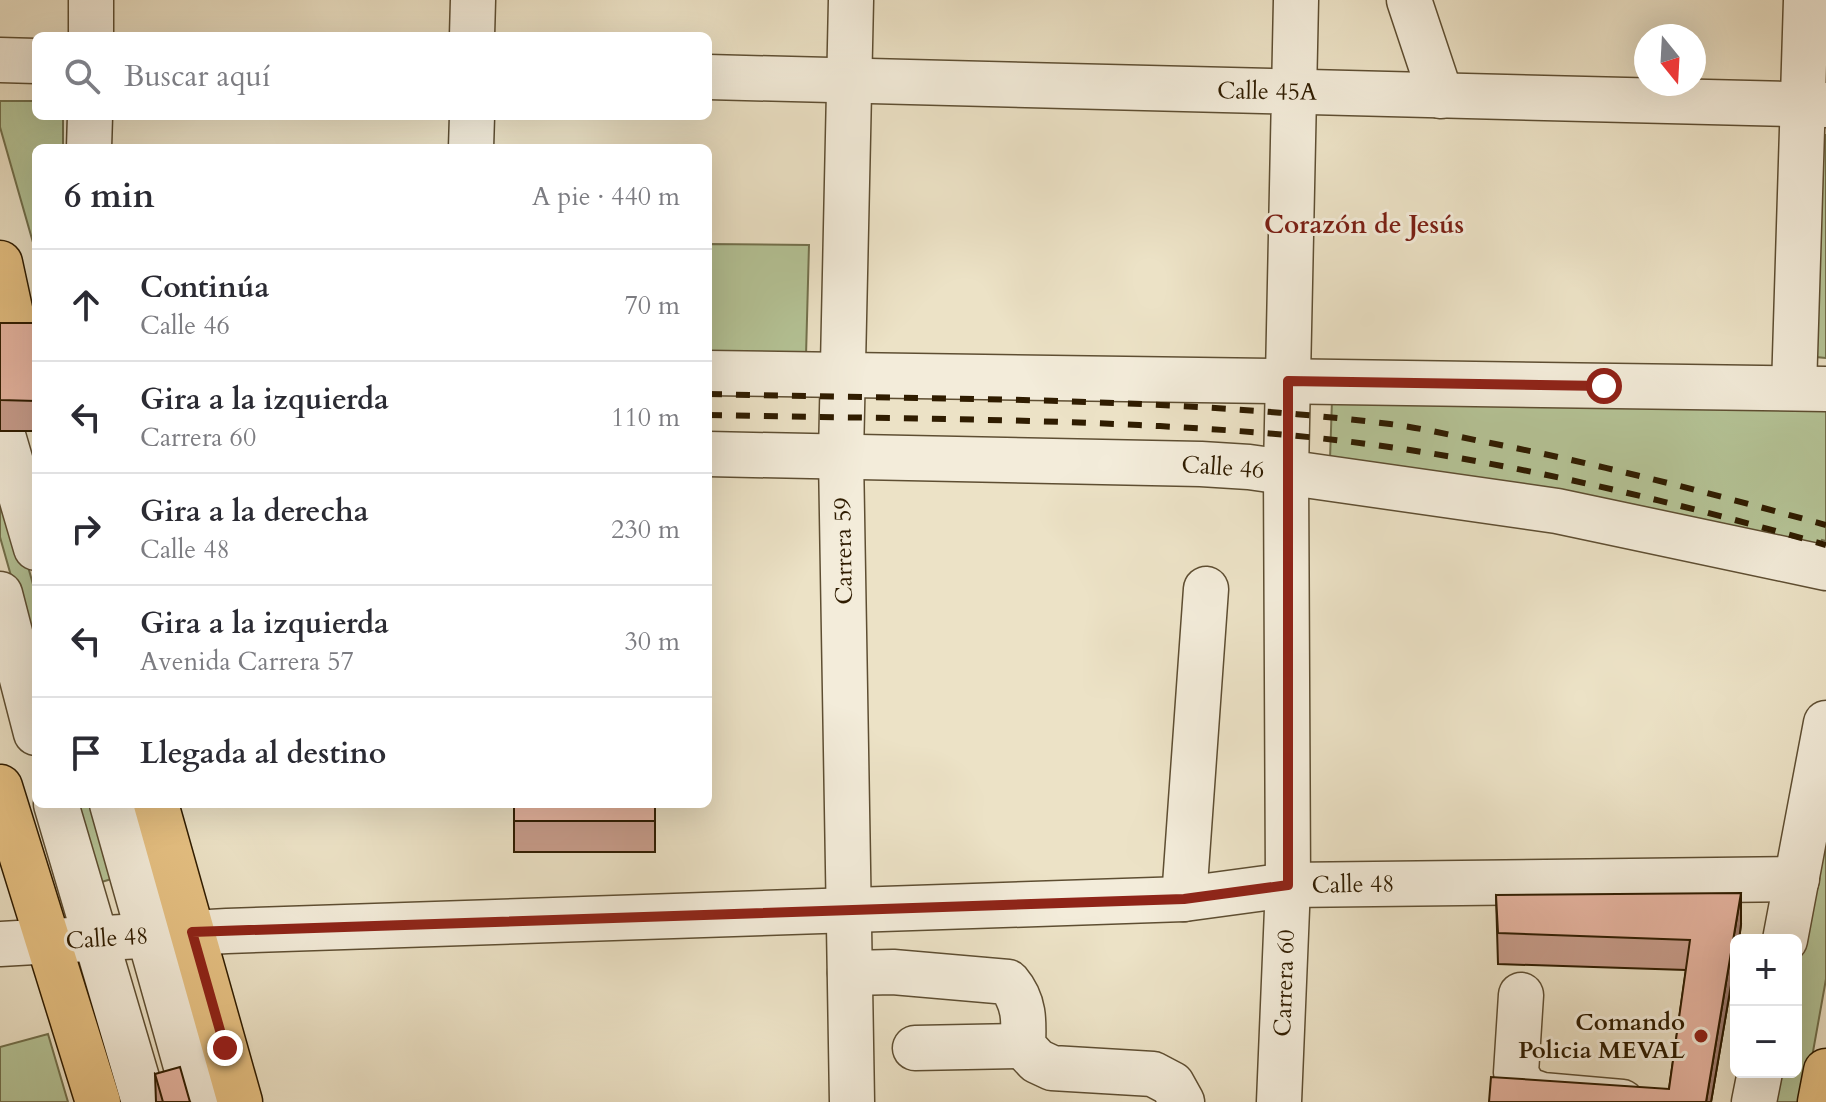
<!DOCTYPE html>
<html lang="es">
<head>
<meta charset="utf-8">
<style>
  body { margin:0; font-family:Cardo,serif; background:#f7f7f7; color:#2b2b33 }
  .controls { position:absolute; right:24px; bottom:24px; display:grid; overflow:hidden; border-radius:12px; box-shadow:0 8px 32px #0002 }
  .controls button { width:72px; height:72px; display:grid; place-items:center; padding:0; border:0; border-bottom:2px solid #e1e1e2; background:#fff; color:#2b2b33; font:40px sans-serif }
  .compass { position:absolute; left:1634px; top:24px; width:72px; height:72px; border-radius:50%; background:#fff; box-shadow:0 8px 32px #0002; rotate:162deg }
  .stop { position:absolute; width:24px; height:24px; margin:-18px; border:6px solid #8f2418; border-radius:50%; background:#fff }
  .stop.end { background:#8f2418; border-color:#fff; box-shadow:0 2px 8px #0008 }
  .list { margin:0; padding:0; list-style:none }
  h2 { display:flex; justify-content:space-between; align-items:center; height:104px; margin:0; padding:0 32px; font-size:34px }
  h2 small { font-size:26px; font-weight:400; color:#7c7c81 }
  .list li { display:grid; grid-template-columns:52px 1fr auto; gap:24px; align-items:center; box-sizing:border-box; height:112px; padding:0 32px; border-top:2px solid #e1e1e2 }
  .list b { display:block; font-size:30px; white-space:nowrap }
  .list p { margin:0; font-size:26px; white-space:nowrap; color:#7c7c81 }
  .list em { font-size:26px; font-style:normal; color:#7c7c81 }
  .icon { flex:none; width:44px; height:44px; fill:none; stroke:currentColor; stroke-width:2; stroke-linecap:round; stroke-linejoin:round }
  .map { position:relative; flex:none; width:1826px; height:1102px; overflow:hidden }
  .search { position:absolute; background:#fff; box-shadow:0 8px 32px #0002; left:32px; top:32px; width:680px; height:88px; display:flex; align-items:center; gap:20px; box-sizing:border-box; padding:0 28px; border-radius:12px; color:#7c7c81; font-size:30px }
  .panel { position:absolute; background:#fff; box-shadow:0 8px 32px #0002; left:32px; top:144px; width:680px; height:664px; border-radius:12px }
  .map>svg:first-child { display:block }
</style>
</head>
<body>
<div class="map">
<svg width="1826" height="1102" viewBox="0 0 1826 1102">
  <rect width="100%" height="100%" fill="#ece2c6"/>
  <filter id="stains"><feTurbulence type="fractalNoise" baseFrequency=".0025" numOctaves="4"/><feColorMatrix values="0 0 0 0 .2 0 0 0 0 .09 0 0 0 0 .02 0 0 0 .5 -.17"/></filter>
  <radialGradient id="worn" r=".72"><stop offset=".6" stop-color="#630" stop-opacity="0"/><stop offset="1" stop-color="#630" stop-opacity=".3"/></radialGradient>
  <!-- green -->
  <g fill="#b5c497" stroke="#72704c" stroke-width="2">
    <polygon points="0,101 36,101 36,116 63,116 63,148 36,148 36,253 0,127"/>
    <polygon points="1824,135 1826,135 1826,358 1816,357"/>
    <polygon points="708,244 809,245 806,356 708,355"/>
    <polygon points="1332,400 1826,406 1826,541 1822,540 1819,552 1330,459"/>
    <polygon points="0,467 36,595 36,664 0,537"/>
    <polygon points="75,804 94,804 115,878 98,883"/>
    <polygon points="1826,823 1826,979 1804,1102 1772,1102 1778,1072 1796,1072 1796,979"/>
    <polygon points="48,1034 68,1102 0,1102 0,1047"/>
  </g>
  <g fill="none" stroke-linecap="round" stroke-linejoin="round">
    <defs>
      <g id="minor">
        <polyline points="851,0 841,456 852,1102"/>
        <polyline points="1409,0 1441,96"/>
        <polyline points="91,36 91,0"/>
        <polyline points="472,36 473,0"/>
        <polyline points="0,60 36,61"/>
        <polyline points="708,77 1826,105"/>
        <polyline points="89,148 90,116"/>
        <polyline points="471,148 472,116"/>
        <polyline points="708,373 1826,389"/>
        <polyline points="1794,388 1806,0"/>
        <polyline points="0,425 36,548"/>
        <polyline points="708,454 1201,464 1249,467 1557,511 1826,568"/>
        <polyline points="0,594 36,733"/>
        <polyline points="56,804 144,1102"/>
        <polyline points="112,804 196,1102"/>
        <polyline points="1184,899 1206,589"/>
        <polyline points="1785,940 1826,723"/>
        <polyline points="0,944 227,931 1184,899 1288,885 1797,879"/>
        <path d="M850 973 893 972 1008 982C1025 1002 1024 1021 1023 1046L1037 1061 1052 1068 1153 1074 1172 1084 1182 1102"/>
        <polyline points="1521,995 1516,1073 1525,1089 1542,1095 1622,1102"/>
        <polyline points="915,1048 1023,1046"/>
        <polyline points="1279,1102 1288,885 1286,471 1296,0"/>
        <polyline points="1754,1102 1760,1072"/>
      </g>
      <g id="major">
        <polyline points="0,263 18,346 36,407"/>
        <polyline points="0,787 98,1102"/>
        <polyline points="156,804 240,1102"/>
      </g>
      <polyline id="highway" points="1820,1102 1826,1071"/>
    </defs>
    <!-- minor casing -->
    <use href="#minor" stroke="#5e4e32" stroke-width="47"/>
    <!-- major casing -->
    <use href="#major" stroke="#2f1c00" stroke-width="47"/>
    <!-- highway casing -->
    <use href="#highway" stroke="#2f1c00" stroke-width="47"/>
    <!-- minor -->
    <use href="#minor" stroke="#f3ecda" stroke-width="44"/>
    <!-- major -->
    <use href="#major" stroke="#e6c183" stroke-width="44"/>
    <!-- highway -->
    <use href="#highway" stroke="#e6c183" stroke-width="44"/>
    <!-- rail -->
    <g stroke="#2f1c00" stroke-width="6" stroke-dasharray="14 14" stroke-linecap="butt">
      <path d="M708 394C935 400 1164 396 1390 424 1422 428 1454 436 1485 442 1600 464 1713 494 1826 525"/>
      <path d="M708 415C893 419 1079 418 1264 433 1455 448 1642 493 1826 545"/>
    </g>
  </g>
  <!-- wall -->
  <g fill="#c89d8c" stroke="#2f1c00" stroke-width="2">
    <rect x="0" y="323" width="36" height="108"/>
    <rect x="514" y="804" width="141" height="48"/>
    <polygon points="1496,895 1741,924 1739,940 1736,940 1736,956 1711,1102 1669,1089 1686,970 1498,964"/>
    <polygon points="155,1074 190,1102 156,1102"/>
  </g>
  <!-- shaded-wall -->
  <polygon fill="#a27f72" stroke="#2f1c00" stroke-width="2" points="1741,893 1741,924 1739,940 1736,940 1736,956 1711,1102 1706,1102"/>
  <!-- building -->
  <g fill="#e8b6a3" stroke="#2f1c00" stroke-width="2">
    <polygon points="0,323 36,323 36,401 0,400"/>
    <rect x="514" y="804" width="141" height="17"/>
    <polygon points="1741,893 1706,1102 1489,1102 1491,1077 1669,1089 1690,940 1498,933 1496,895"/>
    <polygon points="180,1067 190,1102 163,1102 155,1074"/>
  </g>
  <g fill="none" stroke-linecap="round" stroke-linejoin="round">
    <!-- route -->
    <polyline stroke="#8f2418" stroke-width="10" points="225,1048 192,932 1184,899 1288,885 1288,381 1604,386"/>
  </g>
  <!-- markers -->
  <circle fill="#8f2418" stroke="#f3ecda" stroke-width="3" cx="1701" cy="1036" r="8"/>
  <g text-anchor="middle" stroke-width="6" stroke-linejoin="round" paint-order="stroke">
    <!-- street labels -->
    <g font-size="24" fill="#2f1c00" stroke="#f3ecda">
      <text transform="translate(1267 91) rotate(1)" y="8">Calle 45A</text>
      <text transform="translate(1223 467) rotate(4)" y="8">Calle 46</text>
      <text transform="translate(843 551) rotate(-91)" y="8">Carrera 59</text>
      <text transform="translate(1353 884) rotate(-1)" y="8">Calle 48</text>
      <text transform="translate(107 938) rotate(-4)" y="8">Calle 48</text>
      <text transform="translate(1284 983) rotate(-88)" y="8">Carrera 60</text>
    </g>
    <!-- poi labels -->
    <g font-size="24" font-weight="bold" fill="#2f1c00" stroke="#f3ecda" text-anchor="end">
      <text x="1685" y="1030">Comando<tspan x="1685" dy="28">Policia MEVAL</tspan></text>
    </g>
    <!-- neighbourhood labels -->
    <g font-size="26" font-weight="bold" fill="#7a1f14" stroke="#f3ecda">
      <text x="1364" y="233">Corazón de Jesús</text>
    </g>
  </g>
  <rect width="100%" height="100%" filter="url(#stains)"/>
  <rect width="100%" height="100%" fill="url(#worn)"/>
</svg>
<div class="controls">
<button>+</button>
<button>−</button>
</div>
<svg class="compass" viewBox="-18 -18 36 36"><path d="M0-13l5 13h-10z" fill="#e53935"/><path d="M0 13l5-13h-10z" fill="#7c7c81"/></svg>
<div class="stop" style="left:1604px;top:386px"></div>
<div class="stop end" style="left:225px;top:1048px"></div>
<div class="search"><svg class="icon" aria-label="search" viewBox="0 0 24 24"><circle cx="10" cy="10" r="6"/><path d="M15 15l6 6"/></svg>Buscar aquí</div>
<section class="panel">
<h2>6 min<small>A pie · 440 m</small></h2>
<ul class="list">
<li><svg class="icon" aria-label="ahead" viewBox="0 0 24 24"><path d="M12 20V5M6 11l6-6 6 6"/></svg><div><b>Continúa</b><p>Calle 46</p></div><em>70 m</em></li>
<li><svg class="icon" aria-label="left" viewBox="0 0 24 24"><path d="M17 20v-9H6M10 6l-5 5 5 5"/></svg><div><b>Gira a la izquierda</b><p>Carrera 60</p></div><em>110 m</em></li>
<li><svg class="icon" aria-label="right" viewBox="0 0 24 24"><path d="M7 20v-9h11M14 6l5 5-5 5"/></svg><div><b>Gira a la derecha</b><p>Calle 48</p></div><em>230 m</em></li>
<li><svg class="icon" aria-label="left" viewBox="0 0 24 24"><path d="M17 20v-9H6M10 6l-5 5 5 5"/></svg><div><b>Gira a la izquierda</b><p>Avenida Carrera 57</p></div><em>30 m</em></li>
<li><svg class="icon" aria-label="arrive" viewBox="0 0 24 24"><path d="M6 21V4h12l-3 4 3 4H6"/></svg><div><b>Llegada al destino</b></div></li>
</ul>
</section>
</div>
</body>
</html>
